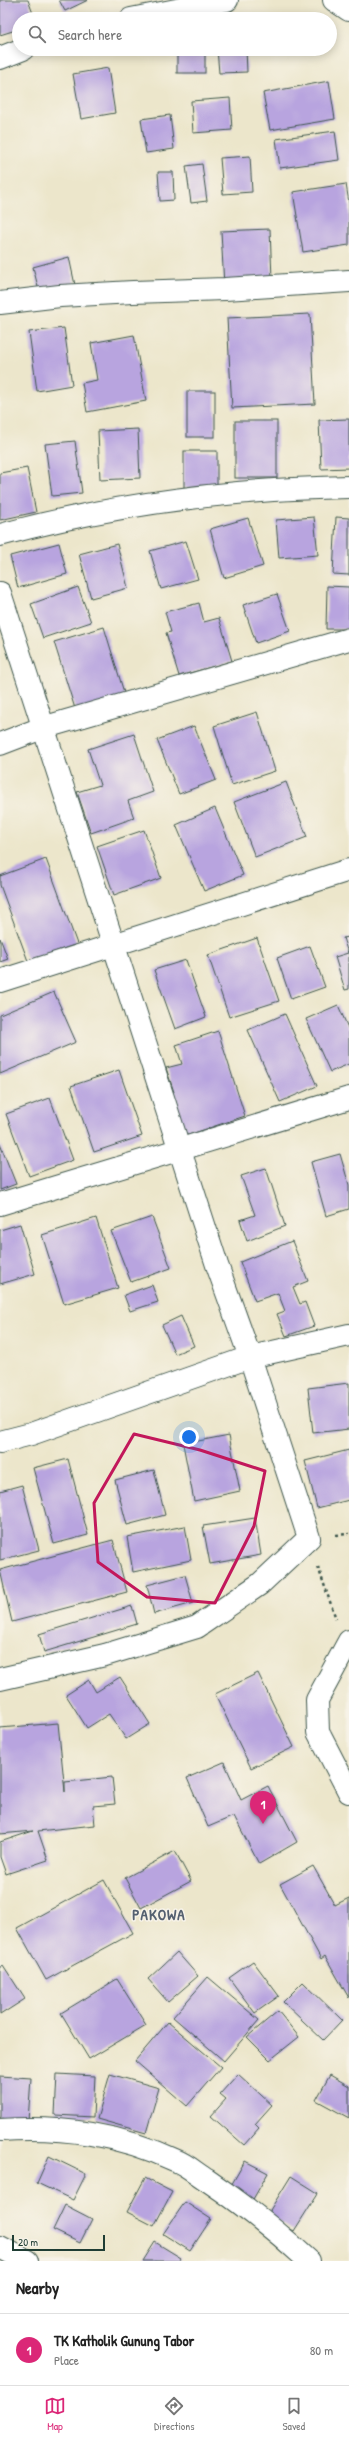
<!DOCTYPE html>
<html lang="en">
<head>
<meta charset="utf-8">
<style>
  body { margin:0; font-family:"Patrick Hand",sans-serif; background:#f2f2f2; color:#222 }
  .scale { position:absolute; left:12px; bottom:10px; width:93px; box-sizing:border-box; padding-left:4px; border:2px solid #1f3d34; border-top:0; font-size:11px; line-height:14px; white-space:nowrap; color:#1f3d34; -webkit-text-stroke:3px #f7f3e8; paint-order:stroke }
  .you { position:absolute; left:189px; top:1437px; width:14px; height:14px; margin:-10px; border:3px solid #fff; border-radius:50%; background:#1a73e8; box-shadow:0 0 0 6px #1a73e833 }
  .badge { display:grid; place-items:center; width:26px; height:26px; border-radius:50%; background:#db2777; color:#fff; font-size:13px; font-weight:700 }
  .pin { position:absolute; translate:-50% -33px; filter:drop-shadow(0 1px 2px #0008) }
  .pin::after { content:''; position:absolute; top:21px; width:14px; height:12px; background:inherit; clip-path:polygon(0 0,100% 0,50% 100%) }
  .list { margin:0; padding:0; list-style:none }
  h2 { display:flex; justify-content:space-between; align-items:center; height:52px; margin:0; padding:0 16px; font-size:17px }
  h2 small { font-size:13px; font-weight:400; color:#767676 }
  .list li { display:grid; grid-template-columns:26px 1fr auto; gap:12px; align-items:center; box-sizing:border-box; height:72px; padding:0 16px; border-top:1px solid #e0e0e0 }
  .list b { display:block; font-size:15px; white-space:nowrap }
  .list p { margin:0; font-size:13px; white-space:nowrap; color:#767676 }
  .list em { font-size:13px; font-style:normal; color:#767676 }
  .icon { flex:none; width:22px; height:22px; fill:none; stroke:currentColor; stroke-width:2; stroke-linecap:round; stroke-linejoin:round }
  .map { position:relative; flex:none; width:349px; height:2261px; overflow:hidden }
  .search { position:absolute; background:#fff; box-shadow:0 2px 10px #0003; left:12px; right:12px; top:12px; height:44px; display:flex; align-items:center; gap:10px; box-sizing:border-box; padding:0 14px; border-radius:22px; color:#767676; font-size:15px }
  .sheet { height:124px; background:#fff }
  nav { display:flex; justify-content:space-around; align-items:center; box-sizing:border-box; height:56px; border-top:1px solid #e0e0e0; background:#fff; font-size:11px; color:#767676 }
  nav a { display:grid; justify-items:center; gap:2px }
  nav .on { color:#db2777 }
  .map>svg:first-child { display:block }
</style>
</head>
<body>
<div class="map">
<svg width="349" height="2261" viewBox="0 0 349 2261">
  <rect width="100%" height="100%" fill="#f7f3e8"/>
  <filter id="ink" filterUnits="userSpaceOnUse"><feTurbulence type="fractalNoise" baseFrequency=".025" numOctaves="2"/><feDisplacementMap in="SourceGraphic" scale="8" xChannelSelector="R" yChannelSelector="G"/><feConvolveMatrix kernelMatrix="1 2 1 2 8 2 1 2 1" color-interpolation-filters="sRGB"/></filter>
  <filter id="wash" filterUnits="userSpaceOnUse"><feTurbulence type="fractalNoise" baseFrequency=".012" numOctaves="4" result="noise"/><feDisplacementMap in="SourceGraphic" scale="16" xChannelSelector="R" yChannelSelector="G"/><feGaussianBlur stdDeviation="0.9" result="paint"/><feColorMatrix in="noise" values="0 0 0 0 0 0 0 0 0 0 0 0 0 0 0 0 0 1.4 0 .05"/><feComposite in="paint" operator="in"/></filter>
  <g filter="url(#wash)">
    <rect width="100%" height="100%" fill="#ece6cb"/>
    <g id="blocks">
      <!-- building -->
      <g fill="#b8a4df">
        <polygon points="0,0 28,0 35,19 19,19 19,29 0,35"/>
        <polygon points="59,0 88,0 65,11"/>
        <rect x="177" y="49" width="28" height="24"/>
        <polygon points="217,49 246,49 247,72 219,73"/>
        <polygon points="108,68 115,113 81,119 73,74"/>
        <polygon points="329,81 335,119 270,130 263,93"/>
        <polygon points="230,98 232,130 193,133 191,101"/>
        <polygon points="170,115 174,149 146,153 141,119"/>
        <polygon points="335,131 339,160 280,168 276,139"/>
        <polygon points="250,156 252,192 223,194 220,158"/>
        <polygon points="202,164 207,201 191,203 186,166"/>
        <polygon points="158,172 173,172 174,200 160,201"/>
        <polygon points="346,184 349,203 349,245 303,252 293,192"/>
        <polygon points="270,229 272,279 224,286 221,231"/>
        <polygon points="69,257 75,285 40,295 33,267"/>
        <polygon points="310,314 315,404 232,408 227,318"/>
        <polygon points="64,328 72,385 37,391 29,332"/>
        <polygon points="134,335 146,401 87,412 82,383 97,380 91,343"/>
        <rect x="187" y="391" width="28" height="46"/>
        <polygon points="349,419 349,468 321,469 319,420"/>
        <rect x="235" y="421" width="42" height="57"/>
        <polygon points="138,429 140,478 100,480 98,431"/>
        <polygon points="75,441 82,493 52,496 45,444"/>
        <rect x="184" y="451" width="33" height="37"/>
        <polygon points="27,468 36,512 0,520 0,473"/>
        <polygon points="314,517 318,555 279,558 276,520"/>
        <polygon points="336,517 349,518 349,575 333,574"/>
        <polygon points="248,518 263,566 224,578 210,529"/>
        <polygon points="186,541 198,579 161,589 150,551"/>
        <polygon points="59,543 67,574 18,588 10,556"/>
        <polygon points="117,544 128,588 91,598 79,554"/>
        <polygon points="327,586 349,587 349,629 326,629"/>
        <polygon points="78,587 91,622 43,638 31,604"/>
        <polygon points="277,594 290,631 256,643 243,605"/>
        <polygon points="199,603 204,622 219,618 232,661 179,676 166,633 171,632 165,612"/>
        <polygon points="104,627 126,699 77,715 54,642"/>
        <polygon points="257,712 275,771 232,785 214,726"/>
        <polygon points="194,726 216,780 179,794 157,740"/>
        <polygon points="134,734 153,792 128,801 134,818 91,833 77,792 100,785 88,749"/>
        <polygon points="286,782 307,837 255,857 234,802"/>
        <polygon points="215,808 243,875 204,891 176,825"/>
        <polygon points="144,830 161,878 114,895 97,846"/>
        <polygon points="46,859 77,944 28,961 0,885 0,876"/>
        <polygon points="349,937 349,989 345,990 335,957 348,953 343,938"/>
        <polygon points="0,938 8,959 0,962"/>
        <polygon points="257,938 279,1001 229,1017 208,955"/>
        <polygon points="310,946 325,987 291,999 277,958"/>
        <polygon points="186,960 206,1017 175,1029 154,970"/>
        <polygon points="54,992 76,1042 0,1074 0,1015"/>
        <polygon points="338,1005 349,1030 349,1064 330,1072 306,1019"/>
        <polygon points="285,1014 317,1086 280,1102 248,1030"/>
        <polygon points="218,1031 245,1116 179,1138 165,1094 174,1092 166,1068 182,1064 176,1045"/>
        <polygon points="119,1070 142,1136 94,1152 71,1086"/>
        <polygon points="50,1098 73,1160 29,1176 6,1114"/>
        <polygon points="0,1144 16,1184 0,1190"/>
        <polygon points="340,1154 349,1185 349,1209 326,1216 311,1162"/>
        <polygon points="266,1168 285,1226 247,1241 240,1220 255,1215 241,1176"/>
        <polygon points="152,1217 171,1268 131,1282 111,1231"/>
        <polygon points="96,1218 118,1288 64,1304 42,1235"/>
        <polygon points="20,1224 35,1274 0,1284 0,1230"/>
        <polygon points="292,1241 308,1281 293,1287 300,1304 305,1302 314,1326 286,1336 277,1314 285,1311 278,1293 255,1301 240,1262"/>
        <polygon points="152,1285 158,1302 130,1311 124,1295"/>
        <polygon points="181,1316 194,1346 175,1354 162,1325"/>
        <polygon points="349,1383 349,1429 313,1433 308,1388"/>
        <polygon points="229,1435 240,1491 194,1501 183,1444"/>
        <polygon points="349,1450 349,1500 317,1508 305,1461"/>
        <polygon points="68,1459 88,1535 54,1544 33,1468"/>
        <polygon points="154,1470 165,1515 127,1525 115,1480"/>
        <polygon points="22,1485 39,1550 0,1560 0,1491"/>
        <polygon points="255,1518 261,1555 210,1564 203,1526"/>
        <polygon points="185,1526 191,1560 133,1572 127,1537"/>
        <polygon points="113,1540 127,1592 12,1622 0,1570"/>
        <polygon points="185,1575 193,1603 154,1614 147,1585"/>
        <polygon points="132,1606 137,1624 44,1652 39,1634"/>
        <polygon points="258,1673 294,1747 251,1768 215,1694"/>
        <polygon points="120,1677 150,1724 126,1739 109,1714 87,1728 66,1695 89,1680 96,1692"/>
        <polygon points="58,1723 65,1792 65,1782 112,1777 115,1804 93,1806 95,1825 38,1831 48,1860 6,1874 0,1857 0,1842 33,1831 0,1834 0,1728"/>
        <polygon points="224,1762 241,1800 268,1786 297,1842 259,1864 234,1816 208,1827 187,1778"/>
        <polygon points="175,1851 191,1881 141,1908 125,1878"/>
        <polygon points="313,1866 335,1905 349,1898 349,1998 325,1956 321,1959 280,1884"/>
        <polygon points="104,1880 133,1933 46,1980 17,1928"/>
        <polygon points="177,1952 198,1976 168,2002 148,1979"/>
        <polygon points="253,1961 279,1996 255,2013 229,1978"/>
        <polygon points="3,1965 25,1999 0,2015 0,1967"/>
        <polygon points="208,1977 259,2020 224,2061 173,2017"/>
        <polygon points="117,1979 146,2025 89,2059 61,2013"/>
        <polygon points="303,1982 342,2020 323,2040 283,2002"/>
        <polygon points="278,2011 299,2037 270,2060 247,2037"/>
        <polygon points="168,2022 221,2067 187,2106 135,2061"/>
        <polygon points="57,2074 95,2076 93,2117 55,2115"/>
        <polygon points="110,2074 159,2088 146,2133 97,2119"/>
        <polygon points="238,2074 272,2105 255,2124 259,2128 244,2145 211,2116 226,2099 220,2094"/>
        <polygon points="330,2075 349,2086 349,2118 316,2100"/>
        <polygon points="0,2076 31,2078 28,2121 0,2118"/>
        <polygon points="49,2156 86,2174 73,2200 37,2183"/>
        <polygon points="245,2161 268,2173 252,2201 229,2189"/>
        <polygon points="291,2176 318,2193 294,2231 267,2215"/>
        <polygon points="145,2178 172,2192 154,2226 127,2212"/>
        <polygon points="185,2202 211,2219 190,2251 163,2234"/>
        <polygon points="65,2205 92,2219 80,2243 53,2230"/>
        <polygon points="155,2242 181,2258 179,2261 143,2261"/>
      </g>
    </g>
  </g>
  <g filter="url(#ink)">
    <use href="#blocks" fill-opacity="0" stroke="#3e564b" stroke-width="1"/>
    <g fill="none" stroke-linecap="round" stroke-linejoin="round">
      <defs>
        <g id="minor">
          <polyline points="334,0 349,10"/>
          <polyline points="131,19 227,0"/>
          <polyline points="0,58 23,49"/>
          <polyline points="0,303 60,296 133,292 225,289 349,281"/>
          <path d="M0 535C114 504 231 489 349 487"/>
          <polyline points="0,593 217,1265 250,1357 349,1335"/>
          <polyline points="0,744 42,728 349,639"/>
          <polyline points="0,981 349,870"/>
          <polyline points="0,1204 349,1098"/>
          <polyline points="0,1442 31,1434 250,1357 309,1538 260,1584 197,1627 105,1655 0,1679"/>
          <polyline points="349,1641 317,1700 318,1732 349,1792"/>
          <path d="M0 2130C63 2126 119 2134 177 2161 187 2165 197 2174 207 2180 244 2205 277 2231 309 2261"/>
          <polyline points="0,2247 27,2261"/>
        </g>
      </defs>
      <!-- minor casing -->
      <use href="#minor" stroke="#3e564b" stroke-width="24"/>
      <!-- path -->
      <g stroke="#3e564b" stroke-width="2.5" stroke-dasharray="3 3" stroke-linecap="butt">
        <polyline points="336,1535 349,1534"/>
        <polyline points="318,1567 336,1619"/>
      </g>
      <!-- minor -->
      <use href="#minor" stroke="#fff" stroke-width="22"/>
    </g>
  </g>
  <!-- marked area -->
  <path fill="none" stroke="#c2185b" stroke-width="3" stroke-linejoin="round" d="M134 1434 200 1450 265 1471 254 1526 215 1603 147 1597 98 1562 94 1503Z"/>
  <g text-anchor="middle" stroke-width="3" stroke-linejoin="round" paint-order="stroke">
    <!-- district labels -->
    <g font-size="15" font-weight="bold" letter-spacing="1" fill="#556170" stroke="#f7f3e8">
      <text x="159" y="1920">PAKOWA</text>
    </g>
  </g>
</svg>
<div class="scale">20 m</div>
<div class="you"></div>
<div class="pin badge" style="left:263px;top:1824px">1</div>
<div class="search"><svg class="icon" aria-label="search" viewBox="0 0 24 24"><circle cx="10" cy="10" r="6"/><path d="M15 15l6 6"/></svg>Search here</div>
</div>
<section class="sheet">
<h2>Nearby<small></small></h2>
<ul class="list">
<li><span class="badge">1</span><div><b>TK Katholik Gunung Tabor</b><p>Place</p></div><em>80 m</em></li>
</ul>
</section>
<nav>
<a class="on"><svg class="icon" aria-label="map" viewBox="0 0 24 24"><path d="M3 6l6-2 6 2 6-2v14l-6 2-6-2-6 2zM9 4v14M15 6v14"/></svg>Map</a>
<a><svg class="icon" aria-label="directions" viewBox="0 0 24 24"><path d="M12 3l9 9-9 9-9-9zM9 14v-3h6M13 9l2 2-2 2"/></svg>Directions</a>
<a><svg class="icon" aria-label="saved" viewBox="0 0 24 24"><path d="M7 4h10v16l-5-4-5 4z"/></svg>Saved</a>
</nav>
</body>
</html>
